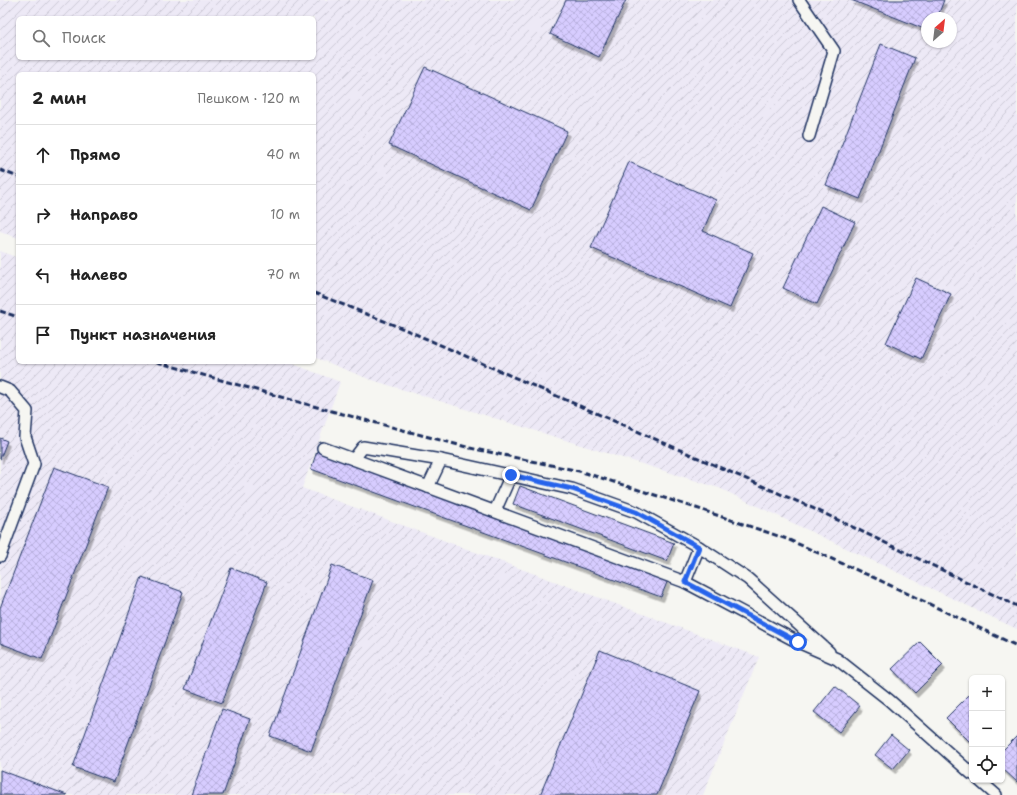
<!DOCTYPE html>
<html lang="ru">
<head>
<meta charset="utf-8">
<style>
  body { margin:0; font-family:"Shantell Sans",sans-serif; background:#f6f6f6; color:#222 }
  .controls { position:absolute; right:12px; bottom:12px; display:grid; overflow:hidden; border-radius:6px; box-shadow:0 1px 3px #0004 }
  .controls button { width:36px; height:36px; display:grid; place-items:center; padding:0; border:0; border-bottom:1px solid #e0e0e0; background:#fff; color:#222; font:20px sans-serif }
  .compass { position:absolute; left:921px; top:12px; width:36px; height:36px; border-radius:50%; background:#fff; box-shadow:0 1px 3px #0004; rotate:28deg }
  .stop { position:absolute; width:12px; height:12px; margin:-9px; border:3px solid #2563eb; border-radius:50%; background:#fff }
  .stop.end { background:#2563eb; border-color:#fff; box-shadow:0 1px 4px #0008 }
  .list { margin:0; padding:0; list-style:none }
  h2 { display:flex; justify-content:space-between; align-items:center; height:52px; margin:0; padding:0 16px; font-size:17px }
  h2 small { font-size:13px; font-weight:400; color:#767676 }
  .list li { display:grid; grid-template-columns:26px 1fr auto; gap:12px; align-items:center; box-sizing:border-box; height:60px; padding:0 16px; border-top:1px solid #e0e0e0 }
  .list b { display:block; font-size:15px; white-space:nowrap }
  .list em { font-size:13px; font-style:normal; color:#767676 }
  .icon { flex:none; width:22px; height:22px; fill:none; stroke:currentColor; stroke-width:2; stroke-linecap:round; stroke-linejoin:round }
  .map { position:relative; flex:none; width:1017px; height:795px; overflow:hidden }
  .search { position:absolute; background:#fff; box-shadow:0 1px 3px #0004; left:16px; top:16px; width:300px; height:44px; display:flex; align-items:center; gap:10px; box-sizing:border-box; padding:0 14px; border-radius:6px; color:#767676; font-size:15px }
  .panel { position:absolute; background:#fff; box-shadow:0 1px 3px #0004; left:16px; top:72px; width:300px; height:292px; border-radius:6px }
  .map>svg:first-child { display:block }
</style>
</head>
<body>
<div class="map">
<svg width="1017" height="795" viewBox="0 0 1017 795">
  <defs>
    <pattern id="industrial-furrows" width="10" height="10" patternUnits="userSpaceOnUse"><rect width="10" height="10" fill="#ede9f6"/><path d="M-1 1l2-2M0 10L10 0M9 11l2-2" fill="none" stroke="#cbc8d5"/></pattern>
    <pattern id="building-cross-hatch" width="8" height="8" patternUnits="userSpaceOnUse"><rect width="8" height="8" fill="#d7ccff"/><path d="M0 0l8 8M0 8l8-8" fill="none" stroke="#b8b0dd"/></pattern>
    <filter id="shadow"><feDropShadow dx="2.5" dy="4.5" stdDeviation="0" flood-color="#0004"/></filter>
  </defs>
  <rect width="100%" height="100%" fill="#f6f6f2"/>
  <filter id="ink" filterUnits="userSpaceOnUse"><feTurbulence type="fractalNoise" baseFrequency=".025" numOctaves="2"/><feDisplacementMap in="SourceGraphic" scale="8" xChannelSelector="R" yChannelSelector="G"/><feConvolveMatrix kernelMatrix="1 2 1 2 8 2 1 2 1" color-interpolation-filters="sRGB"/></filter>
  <g filter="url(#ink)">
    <!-- industrial -->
    <g fill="url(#industrial-furrows)" fill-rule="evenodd">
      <path d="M0 0H1017V629L719 488 369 379 314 357V74H18V238L0 231ZM18 18H314V58H18ZM927 18H951V42H927Z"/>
      <polygon points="0,251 18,258 18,362 288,362 340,382 302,488 759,657 703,795 0,795"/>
    </g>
    <!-- building -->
    <g fill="url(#building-cross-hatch)" stroke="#1b2f5e" filter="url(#shadow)">
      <polygon points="566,0 626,0 599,57 550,34"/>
      <polygon points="851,0 944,0 937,18 927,18 927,30"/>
      <polygon points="881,44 915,58 860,199 826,185"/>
      <polygon points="425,67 567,131 531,210 389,145"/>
      <polygon points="629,162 716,200 703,231 753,253 730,308 591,248"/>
      <polygon points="821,206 855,222 817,304 783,288"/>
      <polygon points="916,278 951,294 921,359 886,343"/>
      <polygon points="0,438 7,441 0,459"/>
      <polygon points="317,451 668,580 661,597 311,469"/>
      <polygon points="54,467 108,487 42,659 0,643 0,608"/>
      <polygon points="520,486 674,543 667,561 513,504"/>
      <polygon points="332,565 373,580 311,751 270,736"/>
      <polygon points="231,568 267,582 222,703 185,689"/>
      <polygon points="142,577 183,592 114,782 73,767"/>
      <polygon points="920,642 943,665 915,693 892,669"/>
      <polygon points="600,650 700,691 657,795 540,795"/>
      <polygon points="835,686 860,706 839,732 814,712"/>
      <polygon points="971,693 972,694 972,740 970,742 946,718"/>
      <polygon points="222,709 250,719 223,795 191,795"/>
      <polygon points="891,735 909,750 893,769 875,755"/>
      <polygon points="1017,736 1017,782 1002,768 1002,751"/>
      <polygon points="0,770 67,795 0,795"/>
    </g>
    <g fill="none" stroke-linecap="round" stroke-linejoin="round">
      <defs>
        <g id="lane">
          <polyline points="799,0 834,51 809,136"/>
          <polyline points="0,387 10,391 27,411 25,437 34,464 0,556"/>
          <polyline points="323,448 685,582 798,642 837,659 889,700 972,774"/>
          <polyline points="354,459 363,447 441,460 572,489 636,512 699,547 748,579 829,652"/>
          <polyline points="428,487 441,460"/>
          <polyline points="495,511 511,475"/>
          <polyline points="685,582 699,547"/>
          <polyline points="979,780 996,795"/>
        </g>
      </defs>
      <!-- lane casing -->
      <use href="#lane" stroke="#1b2f5e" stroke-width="14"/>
      <!-- lane -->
      <use href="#lane" stroke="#f6f6f2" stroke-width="11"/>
      <!-- rail -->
      <g stroke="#1b2f5e" stroke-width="3" stroke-dasharray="6 3" stroke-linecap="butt">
        <polyline points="0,170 18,177"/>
        <polyline points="314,293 404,329 817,510 1017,606"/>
        <polyline points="0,311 18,317"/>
        <polyline points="157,362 313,406 470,448 579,471 696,508 787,539 877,579 1017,646"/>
      </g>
    </g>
  </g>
  <g fill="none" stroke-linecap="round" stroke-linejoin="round" filter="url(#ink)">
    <!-- route -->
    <polyline stroke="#2563eb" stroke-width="5" points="511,475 572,489 636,512 699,547 685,582 798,642"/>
  </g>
</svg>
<div class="controls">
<button>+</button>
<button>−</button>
<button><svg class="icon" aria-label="locate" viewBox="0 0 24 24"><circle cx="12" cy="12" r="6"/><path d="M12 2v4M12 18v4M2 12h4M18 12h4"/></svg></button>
</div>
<svg class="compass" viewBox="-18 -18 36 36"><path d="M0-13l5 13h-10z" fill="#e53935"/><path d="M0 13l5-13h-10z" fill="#767676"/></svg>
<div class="stop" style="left:798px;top:642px"></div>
<div class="stop end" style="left:511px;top:475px"></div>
<div class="search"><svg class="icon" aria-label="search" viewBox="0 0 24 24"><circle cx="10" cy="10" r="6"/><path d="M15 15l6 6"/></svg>Поиск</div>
<section class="panel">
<h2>2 мин<small>Пешком · 120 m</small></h2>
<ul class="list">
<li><svg class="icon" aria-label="ahead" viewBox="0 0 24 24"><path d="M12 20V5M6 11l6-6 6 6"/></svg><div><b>Прямо</b></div><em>40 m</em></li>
<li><svg class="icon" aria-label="right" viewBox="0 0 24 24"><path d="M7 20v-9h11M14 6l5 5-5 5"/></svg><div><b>Направо</b></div><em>10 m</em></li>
<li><svg class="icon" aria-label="left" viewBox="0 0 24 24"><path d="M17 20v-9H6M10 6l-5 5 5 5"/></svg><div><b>Налево</b></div><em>70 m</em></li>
<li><svg class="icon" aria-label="arrive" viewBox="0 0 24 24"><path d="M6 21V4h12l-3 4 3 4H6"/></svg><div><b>Пункт назначения</b></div></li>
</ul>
</section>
</div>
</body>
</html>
